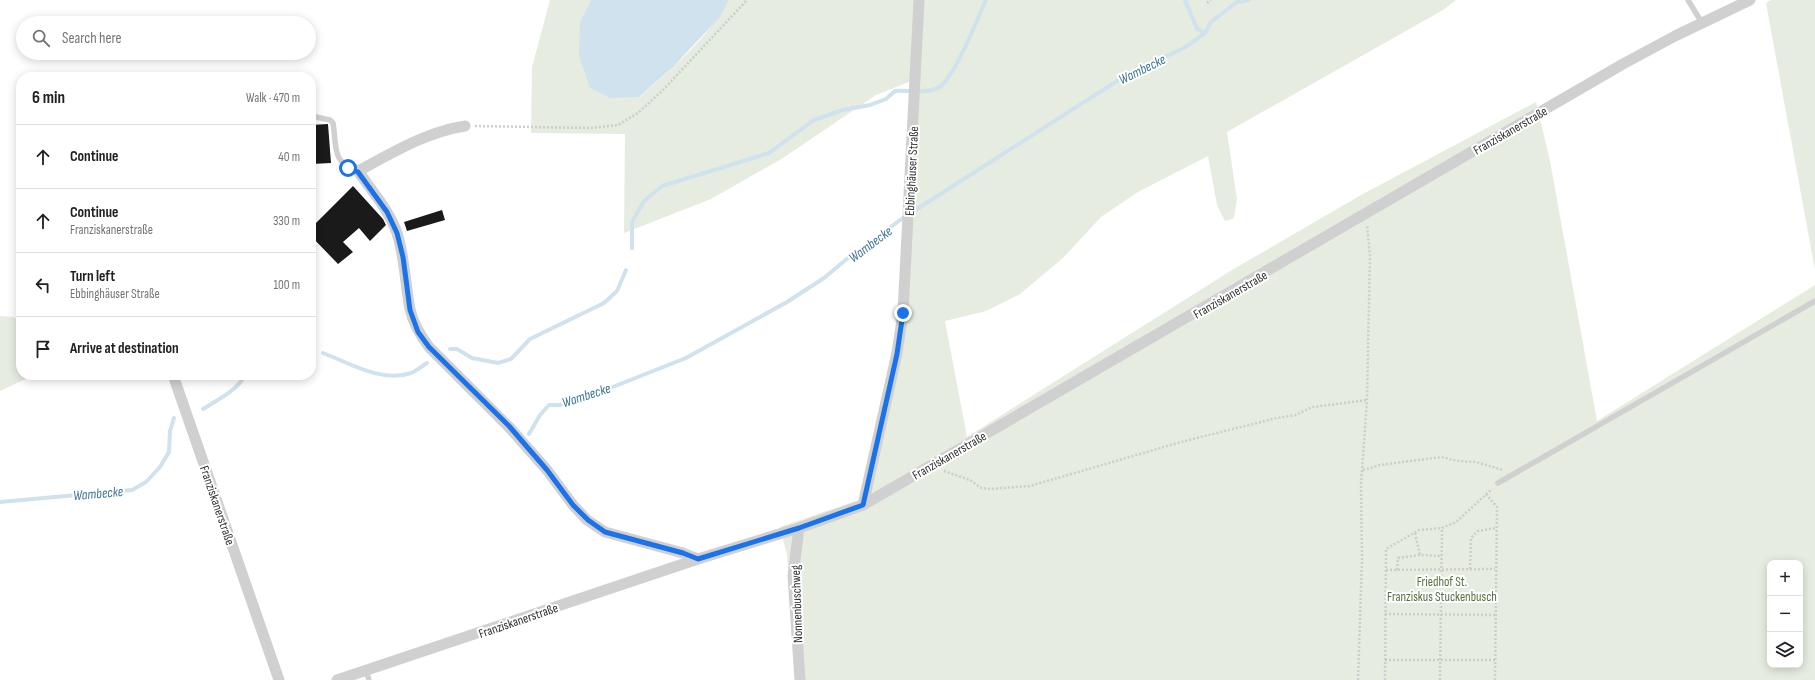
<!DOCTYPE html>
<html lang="en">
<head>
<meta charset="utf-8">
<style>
  body { margin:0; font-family:"Sofia Sans Condensed",sans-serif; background:#f6f6f6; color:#202124 }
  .controls { position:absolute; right:12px; bottom:12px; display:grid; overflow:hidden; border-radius:8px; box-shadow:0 2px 10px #0003 }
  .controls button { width:36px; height:36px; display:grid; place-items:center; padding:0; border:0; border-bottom:1px solid #e0e0e0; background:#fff; color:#202124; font:20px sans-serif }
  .stop { position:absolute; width:12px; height:12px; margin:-9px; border:3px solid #1a73e8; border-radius:50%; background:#fff }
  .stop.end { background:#1a73e8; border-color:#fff; box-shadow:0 1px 4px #0008 }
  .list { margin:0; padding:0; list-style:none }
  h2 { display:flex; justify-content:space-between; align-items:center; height:52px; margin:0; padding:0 16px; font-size:17px }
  h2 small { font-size:13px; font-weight:400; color:#757577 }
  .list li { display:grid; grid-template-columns:26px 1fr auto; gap:12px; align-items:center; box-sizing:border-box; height:64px; padding:0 16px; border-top:1px solid #e0e0e0 }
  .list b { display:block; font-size:15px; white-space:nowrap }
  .list p { margin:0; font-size:13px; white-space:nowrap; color:#757577 }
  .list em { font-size:13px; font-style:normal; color:#757577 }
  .icon { flex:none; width:22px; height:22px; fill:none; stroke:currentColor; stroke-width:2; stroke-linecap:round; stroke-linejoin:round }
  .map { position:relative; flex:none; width:1815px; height:680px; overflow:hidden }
  .search { position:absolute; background:#fff; box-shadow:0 2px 10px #0003; left:16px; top:16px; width:300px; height:44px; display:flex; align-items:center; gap:10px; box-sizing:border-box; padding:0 14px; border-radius:22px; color:#757577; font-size:15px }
  .panel { position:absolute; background:#fff; box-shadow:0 2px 10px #0003; left:16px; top:72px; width:300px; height:308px; border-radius:16px }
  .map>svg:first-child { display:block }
</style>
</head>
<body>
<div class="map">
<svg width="1815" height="680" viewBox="0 0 1815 680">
  <rect width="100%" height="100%" fill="#fff"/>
  <!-- green -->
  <g fill="#e6ecdf" fill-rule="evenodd">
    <path d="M550 0H591L580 21 640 97C672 68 708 38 729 0H1456L1443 10 1227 132 1237 199 1234 218 1225 221 1217 205 1208 156 1138 192 1101 217 1063 258 1020 294 986 311 945 321 967 437 1232 270 1361 195 1536 102 1550 161 1597 421 1815 285V680H795L787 555 780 527 859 500 897 329 911 81 876 95 783 158 711 199 624 233 625 134 531 133 532 67ZM1770 563H1800V665H1770Z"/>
    <polygon points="1771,0 1815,0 1815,270 1766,3"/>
    <polygon points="0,316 14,317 21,324 21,353 16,359 21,369 21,375 24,375 26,379 0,391"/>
  </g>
  <!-- water -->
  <polygon fill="#cfe2ee" points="591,0 729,0 719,18 673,67 639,97 610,98 590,88 579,56 580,21"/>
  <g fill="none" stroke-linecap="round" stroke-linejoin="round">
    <!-- stream -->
    <g stroke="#cfe2ee" stroke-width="4">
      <polyline points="1185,0 1197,29 1205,33"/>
      <path d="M632 248V222L644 201 662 186 769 153 814 120 843 110 870 105 886 99 895 91C908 90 927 94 938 88 955 78 977 19 986 0"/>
      <polyline points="450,349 457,349 472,358 498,363 511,359 530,339 604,303 617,291 626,270"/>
      <path d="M323 353C349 363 382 383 411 373 416 371 422 366 427 363"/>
      <path d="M203 409C217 400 237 391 245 375"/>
      <polyline points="529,434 540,415 549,405 560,405 595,394 686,358 787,302 824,278 848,258 903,218 1131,72 1184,48 1205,33 1211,22 1237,2 1249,0"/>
      <polyline points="0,502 132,490 146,482 160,467 169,452 170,431 174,418"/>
    </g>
  </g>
  <!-- building -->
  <g fill="#1a1a1a">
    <polygon points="328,124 331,163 311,164 311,125"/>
    <polygon points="353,186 383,219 386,225 370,241 359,228 343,242 353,252 338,264 311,236 311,228"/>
    <polygon points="442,210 445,220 407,231 404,222"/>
  </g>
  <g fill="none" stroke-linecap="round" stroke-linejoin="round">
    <!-- path -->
    <g stroke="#cdcdcd" stroke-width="2.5" stroke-dasharray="2 2" stroke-linecap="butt">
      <polyline points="1207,3 1211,0"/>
      <polyline points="475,126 591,128 618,125 638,113 663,90 747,0"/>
      <polyline points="1363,470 1380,465 1441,457 1458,461 1476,462 1503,470"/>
      <polyline points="944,471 970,480 981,488 990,489 1030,486 1181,442 1277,418 1296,415 1312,407 1367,400"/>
      <polyline points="1486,494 1497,507 1495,680"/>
      <polyline points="1415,533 1420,555"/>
      <polyline points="1470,569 1471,538 1478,531 1496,528"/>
      <polyline points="1386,570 1495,569"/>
      <polyline points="1397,570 1398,558 1420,555 1442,556"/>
      <polyline points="1385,614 1495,615"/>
      <polyline points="1385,660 1495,660"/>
      <polyline points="1358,680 1362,559 1361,485 1367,400 1368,349 1370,256 1367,225"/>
      <polyline points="1385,680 1386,549 1419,530 1442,528"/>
      <polyline points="1440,680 1442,528 1456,522 1492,489"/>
    </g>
    <!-- service -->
    <g stroke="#d0d0d0" stroke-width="5.5">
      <polyline points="1688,0 1702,23"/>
      <path d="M311 116 330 120 333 123C337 146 331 163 358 171"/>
      <polyline points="1498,483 1815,301"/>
      <polyline points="366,670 369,680"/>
    </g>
    <!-- minor -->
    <g stroke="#d0d0d0" stroke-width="11">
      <path d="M465 126C426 132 392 153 358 171 372 191 389 210 397 233 405 258 405 284 410 309 413 323 420 335 429 347L509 427 547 470 573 505 587 520 605 532 683 553 698 559"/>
      <polyline points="173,375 279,680"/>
      <polyline points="863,505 897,353 903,313 919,0"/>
      <polyline points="799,528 793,576 800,680"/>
      <polyline points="337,680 698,559 799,528 863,505 1623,64 1675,36 1750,0"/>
    </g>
  </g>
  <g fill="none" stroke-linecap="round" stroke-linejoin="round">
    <!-- route -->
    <polyline stroke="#1a73e8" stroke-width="5" points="348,168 358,172 387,212 397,233 403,257 410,310 418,332 429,347 509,426 547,470 573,505 588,520 605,532 683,553 698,559 799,528 863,505 897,354 903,313"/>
  </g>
  <g text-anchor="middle" stroke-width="4" stroke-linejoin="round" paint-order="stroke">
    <!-- street labels -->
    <g font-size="13" fill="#333" stroke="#fff">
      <text transform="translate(1510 130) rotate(-30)" y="5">Franziskanerstraße</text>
      <text transform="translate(911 171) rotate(-87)" y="5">Ebbinghäuser Straße</text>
      <text transform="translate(1230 294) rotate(-30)" y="5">Franziskanerstraße</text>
      <text transform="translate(949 455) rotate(-30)" y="5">Franziskanerstraße</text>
      <text transform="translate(218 505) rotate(71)" y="5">Franziskanerstraße</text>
      <text transform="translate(796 604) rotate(-92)" y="5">Nonnenbuschweg</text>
      <text transform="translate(518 620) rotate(-19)" y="5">Franziskanerstraße</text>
    </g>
    <!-- park labels -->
    <g font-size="13" fill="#56703f" stroke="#fff">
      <text x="1442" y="586">Friedhof St.<tspan x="1442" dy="15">Franziskus Stuckenbusch</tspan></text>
    </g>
    <!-- water labels -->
    <g font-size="14" font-style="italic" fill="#3f7597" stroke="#fff">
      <text transform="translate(1142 69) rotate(-26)" y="5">Wambecke</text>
      <text transform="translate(870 244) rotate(-37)" y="5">Wambecke</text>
      <text transform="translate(586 395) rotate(-18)" y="5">Wambecke</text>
      <text transform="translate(98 493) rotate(-5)" y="5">Wambecke</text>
    </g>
  </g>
</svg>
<div class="controls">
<button>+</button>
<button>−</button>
<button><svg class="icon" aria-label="layers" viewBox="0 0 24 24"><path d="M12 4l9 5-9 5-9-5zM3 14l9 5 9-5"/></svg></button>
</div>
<div class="stop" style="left:348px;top:168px"></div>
<div class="stop end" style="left:903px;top:313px"></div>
<div class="search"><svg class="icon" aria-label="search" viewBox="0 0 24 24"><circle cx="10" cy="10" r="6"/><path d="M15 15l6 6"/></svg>Search here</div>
<section class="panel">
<h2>6 min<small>Walk · 470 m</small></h2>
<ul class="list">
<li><svg class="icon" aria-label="ahead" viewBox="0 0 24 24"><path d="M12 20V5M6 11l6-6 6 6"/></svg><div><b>Continue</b></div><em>40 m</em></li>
<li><svg class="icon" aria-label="ahead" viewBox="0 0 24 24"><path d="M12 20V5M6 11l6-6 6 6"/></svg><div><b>Continue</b><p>Franziskanerstraße</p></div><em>330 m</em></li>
<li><svg class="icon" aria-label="left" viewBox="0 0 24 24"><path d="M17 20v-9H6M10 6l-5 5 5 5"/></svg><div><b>Turn left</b><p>Ebbinghäuser Straße</p></div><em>100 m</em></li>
<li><svg class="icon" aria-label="arrive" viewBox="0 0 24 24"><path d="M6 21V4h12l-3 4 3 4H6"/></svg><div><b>Arrive at destination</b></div></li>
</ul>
</section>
</div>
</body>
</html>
